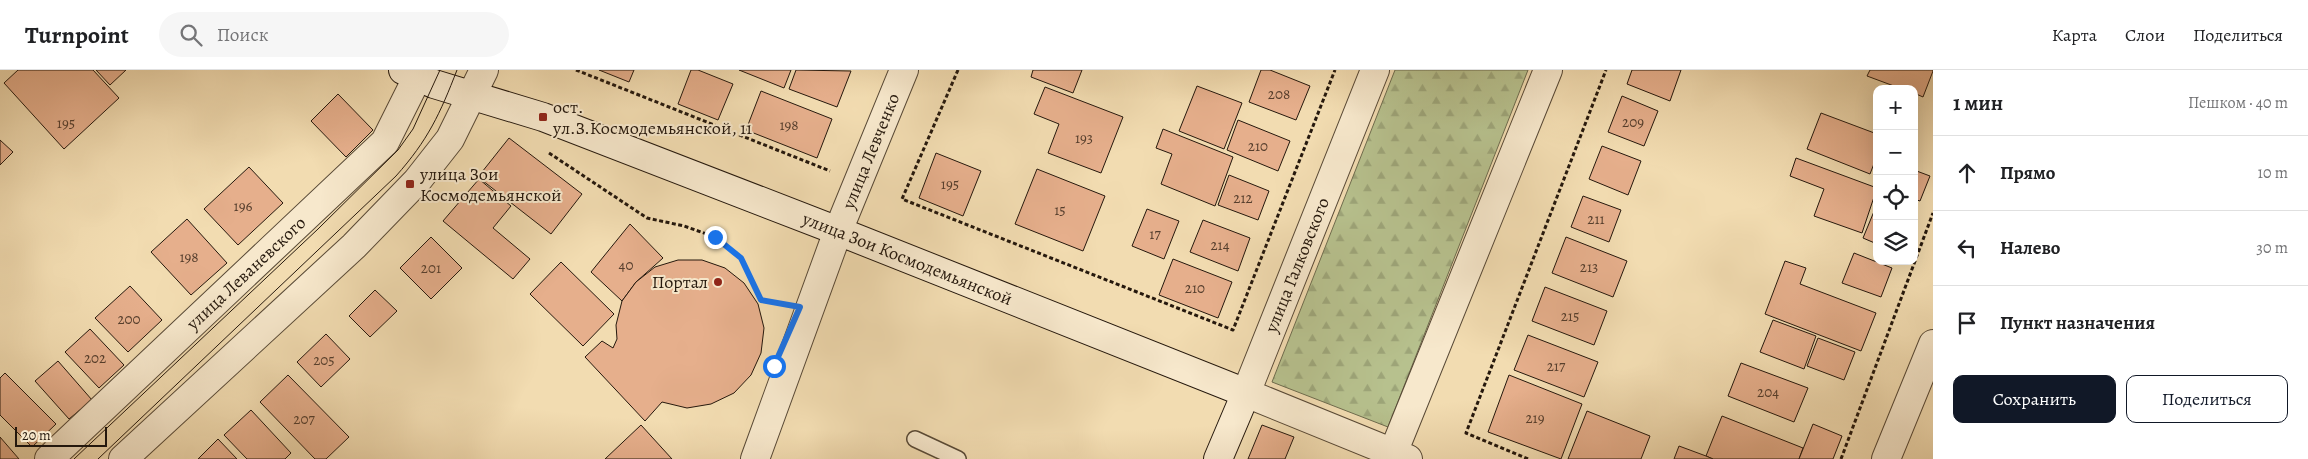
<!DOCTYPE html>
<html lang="ru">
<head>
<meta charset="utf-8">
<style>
  body { margin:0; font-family:Alegreya,serif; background:#f6f6f6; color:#202124 }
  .controls { position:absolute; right:15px; top:15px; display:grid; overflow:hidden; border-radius:10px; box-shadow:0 5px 20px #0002 }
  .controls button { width:45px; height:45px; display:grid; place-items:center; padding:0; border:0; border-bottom:1px solid #e0e0e0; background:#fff; color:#202124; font:25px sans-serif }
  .scale { position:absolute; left:15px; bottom:12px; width:92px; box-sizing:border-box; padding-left:5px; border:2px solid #25180d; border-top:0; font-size:14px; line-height:18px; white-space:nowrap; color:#25180d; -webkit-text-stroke:4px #f7e8cc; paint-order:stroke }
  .stop { position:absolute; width:15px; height:15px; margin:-11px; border:4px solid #1a73e8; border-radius:50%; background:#fff }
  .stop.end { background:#1a73e8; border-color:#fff; box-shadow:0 1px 5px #0008 }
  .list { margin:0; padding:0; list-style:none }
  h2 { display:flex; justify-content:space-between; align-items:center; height:65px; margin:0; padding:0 20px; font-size:21px }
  h2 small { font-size:16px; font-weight:400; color:#757577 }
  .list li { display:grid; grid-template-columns:32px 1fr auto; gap:15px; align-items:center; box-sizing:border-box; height:75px; padding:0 20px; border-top:1px solid #e0e0e0 }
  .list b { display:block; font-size:19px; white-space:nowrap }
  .list em { font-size:16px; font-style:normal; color:#757577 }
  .actions { display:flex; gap:10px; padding:15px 20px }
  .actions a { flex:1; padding:11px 0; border:1px solid #111827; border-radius:10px; text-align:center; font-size:18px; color:#111827 }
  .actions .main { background:#111827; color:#fff }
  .icon { flex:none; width:28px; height:28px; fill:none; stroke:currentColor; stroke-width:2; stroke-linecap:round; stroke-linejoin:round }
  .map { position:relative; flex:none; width:1933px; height:389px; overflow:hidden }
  header { display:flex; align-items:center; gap:30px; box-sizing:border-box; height:70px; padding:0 25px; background:#fff; border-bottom:1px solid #e0e0e0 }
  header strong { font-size:24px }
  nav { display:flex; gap:28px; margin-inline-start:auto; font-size:18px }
  .search { width:350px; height:45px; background:#f6f6f6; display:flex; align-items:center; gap:12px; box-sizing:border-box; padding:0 18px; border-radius:28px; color:#757577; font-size:19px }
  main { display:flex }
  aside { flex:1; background:#fff }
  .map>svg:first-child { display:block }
</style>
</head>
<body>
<header>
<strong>Turnpoint</strong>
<div class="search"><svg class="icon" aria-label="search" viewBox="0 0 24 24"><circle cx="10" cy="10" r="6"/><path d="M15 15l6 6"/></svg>Поиск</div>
<nav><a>Карта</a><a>Слои</a><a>Поделиться</a></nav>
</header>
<main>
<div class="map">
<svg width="1933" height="389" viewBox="0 0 1933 389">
  <defs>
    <pattern id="forest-firs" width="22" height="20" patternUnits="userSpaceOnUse" patternTransform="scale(1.25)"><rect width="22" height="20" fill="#b7c18e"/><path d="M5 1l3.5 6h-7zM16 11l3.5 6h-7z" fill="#9da579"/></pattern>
  </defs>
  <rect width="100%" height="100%" fill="#f2dcb1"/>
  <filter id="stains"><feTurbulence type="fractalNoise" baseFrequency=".004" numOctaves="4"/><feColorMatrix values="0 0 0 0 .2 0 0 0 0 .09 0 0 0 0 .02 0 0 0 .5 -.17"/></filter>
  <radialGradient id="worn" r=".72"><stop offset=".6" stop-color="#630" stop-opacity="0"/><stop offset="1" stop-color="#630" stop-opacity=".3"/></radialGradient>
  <!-- forest -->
  <polygon fill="url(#forest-firs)" stroke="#6e6c4e" points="1395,0 1528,0 1388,357 1272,312"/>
  <!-- building -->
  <g fill="#e6af8c" stroke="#25180d">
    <polygon points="18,0 93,0 119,28 64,79 4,13"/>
    <polygon points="96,0 126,0 110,15"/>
    <polygon points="599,0 634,0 629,12"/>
    <polygon points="691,0 698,0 733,14 718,50 678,34"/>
    <polygon points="739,0 791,0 784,18"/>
    <polygon points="796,0 851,1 837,37 789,19"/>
    <polygon points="1033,0 1082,0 1073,23 1031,7"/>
    <polygon points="1261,0 1270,0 1310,16 1296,50 1249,32"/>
    <polygon points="1632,0 1681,0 1670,31 1627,14"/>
    <polygon points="1870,0 1933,0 1933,1 1923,27 1914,23 1914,19 1902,19 1867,6"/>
    <polygon points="1197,16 1242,33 1224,79 1179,61"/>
    <polygon points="1045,17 1123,47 1101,103 1048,83 1059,54 1034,44"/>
    <polygon points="761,21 832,49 817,88 746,60"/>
    <polygon points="338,24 373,60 346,87 311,51"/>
    <polygon points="1622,26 1658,41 1644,76 1608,62"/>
    <polygon points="1821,43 1877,64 1877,86 1870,104 1807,79"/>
    <polygon points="1238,50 1290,71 1278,101 1227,80"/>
    <polygon points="1163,59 1233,87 1215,136 1161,114 1172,84 1156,78"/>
    <polygon points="509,68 582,124 551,164 478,107"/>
    <polygon points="0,70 13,82 0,95"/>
    <polygon points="1602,76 1641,91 1628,125 1589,109"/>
    <polygon points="936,83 981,101 963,146 919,128"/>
    <polygon points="1796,88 1877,118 1862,163 1814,146 1824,119 1790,106"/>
    <polygon points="249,97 283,133 238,175 204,139"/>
    <polygon points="1037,99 1105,126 1083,181 1015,154"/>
    <polygon points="1914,100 1930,106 1920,131 1914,129"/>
    <polygon points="1229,105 1269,121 1258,150 1218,135"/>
    <polygon points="479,109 511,136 493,158 530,189 513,209 443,151"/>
    <polygon points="1583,126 1621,140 1609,172 1571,157"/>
    <polygon points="1147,139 1179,151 1164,189 1132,176"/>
    <polygon points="1875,139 1877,139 1877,174 1863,168"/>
    <polygon points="187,149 227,193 191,225 151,182"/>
    <polygon points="1203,150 1250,168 1238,201 1190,182"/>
    <polygon points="630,154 663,188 636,212 622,231 591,202"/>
    <polygon points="431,167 462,198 431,229 400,198"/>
    <polygon points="1566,167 1627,191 1613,227 1552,203"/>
    <polygon points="1854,183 1892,198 1881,227 1842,213"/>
    <polygon points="1173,189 1232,212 1218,248 1159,225"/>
    <polygon points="678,190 702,190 725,198 744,213 758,234 764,258 761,283 751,305 734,323 711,334 687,338 662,332 645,351 585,287 602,271 613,278 617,269 616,255 622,231 636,212 655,197"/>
    <polygon points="1785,191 1806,198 1800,214 1876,243 1861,281 1765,244"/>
    <polygon points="561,192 614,244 583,276 530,224"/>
    <polygon points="130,216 162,250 128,282 95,248"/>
    <polygon points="1545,217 1607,241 1594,275 1532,251"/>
    <polygon points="375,220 397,241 370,267 349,246"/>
    <polygon points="1773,250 1816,266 1804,299 1760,282"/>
    <polygon points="90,259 124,295 99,318 65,282"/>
    <polygon points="326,264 350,289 321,317 297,292"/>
    <polygon points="1528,265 1598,292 1584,327 1514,300"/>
    <polygon points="1818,268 1855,282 1844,310 1807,296"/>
    <polygon points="58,291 92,330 69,349 35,311"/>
    <polygon points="1741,293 1808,318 1794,352 1728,326"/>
    <polygon points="5,303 56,354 32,377 0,345 0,308"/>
    <polygon points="288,305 349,367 326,389 315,389 260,332"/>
    <polygon points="1509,305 1582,334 1561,389 1488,362"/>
    <polygon points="251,340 291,383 285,389 247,389 224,365"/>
    <polygon points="1587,341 1650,366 1641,389 1568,389"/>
    <polygon points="1722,346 1803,378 1799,389 1713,389 1706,386"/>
    <polygon points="1813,354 1842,366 1833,389 1799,389"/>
    <polygon points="641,355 672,389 605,389"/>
    <polygon points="1262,355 1294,367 1285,389 1248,389"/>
    <polygon points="0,367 19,389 0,389"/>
    <polygon points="218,369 237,389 198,389"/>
    <polygon points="1679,376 1706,386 1713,389 1674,389"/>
  </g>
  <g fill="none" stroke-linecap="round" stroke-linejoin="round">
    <defs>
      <polyline id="lane" points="915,369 958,389"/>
      <g id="street">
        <polyline points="1375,0 1246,323 1408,389"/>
        <polyline points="1393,383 1548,0"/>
        <path id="s1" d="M49 389 385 72 421 0"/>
        <polyline points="123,389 354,176 417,111 450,69 484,0"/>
        <path id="s2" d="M755 389 838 161 904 0"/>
        <polyline points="1886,389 1933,274"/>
      </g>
      <g id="secondary">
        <path id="s3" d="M403 0 434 14 543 47 838 161 1246 323 1218 389"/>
      </g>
    </defs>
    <!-- lane casing -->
    <use href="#lane" stroke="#584936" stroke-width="18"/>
    <!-- street casing -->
    <use href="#street" stroke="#584936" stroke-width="30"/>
    <!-- secondary casing -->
    <use href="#secondary" stroke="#25180d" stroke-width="30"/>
    <!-- path -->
    <g stroke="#25180d" stroke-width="3" stroke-dasharray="4 2.5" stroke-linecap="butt">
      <polyline points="576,0 830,101"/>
      <polyline points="958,0 902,129 1233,260 1335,0"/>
      <polyline points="549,83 647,148 684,156 715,167 741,188 761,230 781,234"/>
      <polyline points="1528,389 1466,363 1606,0"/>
      <polyline points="1841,389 1933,143"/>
    </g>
    <!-- lane -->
    <use href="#lane" stroke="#f7e8cc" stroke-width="15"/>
    <!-- street -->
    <use href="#street" stroke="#f7e8cc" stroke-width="28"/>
    <!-- secondary -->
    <use href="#secondary" stroke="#f7e8cc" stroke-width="28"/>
    <!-- tram -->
    <g stroke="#25180d" stroke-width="1">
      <polyline points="74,389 318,159 398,80 413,59 440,0"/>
      <path d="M98 389 396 106C428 70 440 44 457 0"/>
    </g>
  </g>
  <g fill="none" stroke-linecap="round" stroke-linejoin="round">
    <!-- route -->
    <polyline stroke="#1a73e8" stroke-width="6" points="715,167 741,188 761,230 800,237 774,296"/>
  </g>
  <!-- markers -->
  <g fill="#8f2418" stroke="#f7e8cc" stroke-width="2">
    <rect x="538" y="42" width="10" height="10" rx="2.5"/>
    <rect x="405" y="109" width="10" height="10" rx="2.5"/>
    <circle cx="718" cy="212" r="5"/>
  </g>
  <g text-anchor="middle" stroke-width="4" stroke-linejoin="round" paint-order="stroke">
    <!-- number labels -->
    <g font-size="15" fill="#553e2d">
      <text x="1279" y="29">208</text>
      <text x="1633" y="57">209</text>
      <text x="66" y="58">195</text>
      <text x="789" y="60">198</text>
      <text x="1084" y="73">193</text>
      <text x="1258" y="81">210</text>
      <text x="950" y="119">195</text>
      <text x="1243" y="133">212</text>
      <text x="243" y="141">196</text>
      <text x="1060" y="145">15</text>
      <text x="1596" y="154">211</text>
      <text x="1155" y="169">17</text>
      <text x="1220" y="180">214</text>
      <text x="189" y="192">198</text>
      <text x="626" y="200">40</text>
      <text x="1589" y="202">213</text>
      <text x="431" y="203">201</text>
      <text x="1195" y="223">210</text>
      <text x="1570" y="251">215</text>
      <text x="129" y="254">200</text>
      <text x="95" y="293">202</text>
      <text x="324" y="295">205</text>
      <text x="1556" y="301">217</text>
      <text x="1768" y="327">204</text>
      <text x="1535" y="353">219</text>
      <text x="304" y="354">207</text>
    </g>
    <!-- poi labels -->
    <g font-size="18" fill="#25180d" stroke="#f7e8cc" text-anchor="start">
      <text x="553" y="43">ост.<tspan x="553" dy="21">ул.З.Космодемьянской, 11</tspan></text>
      <text x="420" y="110">улица Зои<tspan x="420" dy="21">Космодемьянской</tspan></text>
      <text x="708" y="218" text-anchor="end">Портал</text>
    </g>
    <!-- street labels -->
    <g font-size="18" fill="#25180d" stroke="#f7e8cc">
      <text dy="6" stroke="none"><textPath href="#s2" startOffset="329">улица Левченко</textPath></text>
      <text dy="6" stroke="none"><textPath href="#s3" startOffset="539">улица Зои Космодемьянской</textPath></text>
      <text transform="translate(1297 195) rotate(-68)" y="6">улица Галковского</text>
      <text dy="6" stroke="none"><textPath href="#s1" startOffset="271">улица Леваневского</textPath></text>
    </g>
  </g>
  <rect width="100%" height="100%" filter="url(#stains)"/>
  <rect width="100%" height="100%" fill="url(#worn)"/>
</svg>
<div class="controls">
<button>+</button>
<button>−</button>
<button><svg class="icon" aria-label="locate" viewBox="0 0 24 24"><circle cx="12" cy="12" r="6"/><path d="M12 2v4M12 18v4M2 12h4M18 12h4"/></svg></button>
<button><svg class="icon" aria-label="layers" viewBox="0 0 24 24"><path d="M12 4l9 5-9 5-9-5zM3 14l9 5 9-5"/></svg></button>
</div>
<div class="scale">20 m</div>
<div class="stop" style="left:774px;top:296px"></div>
<div class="stop end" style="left:715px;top:167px"></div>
</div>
<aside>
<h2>1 мин<small>Пешком · 40 m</small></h2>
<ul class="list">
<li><svg class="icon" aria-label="ahead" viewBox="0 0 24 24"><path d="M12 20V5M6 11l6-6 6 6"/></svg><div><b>Прямо</b></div><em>10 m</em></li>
<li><svg class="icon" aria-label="left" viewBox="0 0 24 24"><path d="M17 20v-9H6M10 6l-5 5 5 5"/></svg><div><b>Налево</b></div><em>30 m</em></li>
<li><svg class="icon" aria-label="arrive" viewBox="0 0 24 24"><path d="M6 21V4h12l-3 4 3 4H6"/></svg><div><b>Пункт назначения</b></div></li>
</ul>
<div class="actions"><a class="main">Сохранить</a><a>Поделиться</a></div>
</aside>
</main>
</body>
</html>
